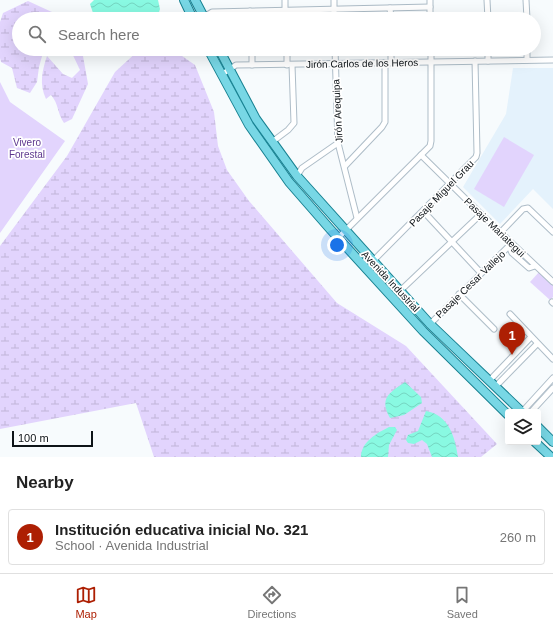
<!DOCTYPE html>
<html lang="en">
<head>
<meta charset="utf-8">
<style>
  body { margin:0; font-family:Arial,sans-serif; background:#f6f6f6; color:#222 }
  .controls { position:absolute; right:12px; bottom:12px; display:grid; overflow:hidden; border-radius:4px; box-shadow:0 4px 16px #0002 }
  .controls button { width:36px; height:36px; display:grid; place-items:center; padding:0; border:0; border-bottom:1px solid #e0e0e0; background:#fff; color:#222; font:20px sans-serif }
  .scale { position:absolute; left:12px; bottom:10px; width:81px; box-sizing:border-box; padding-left:4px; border:2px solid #0e1418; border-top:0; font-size:11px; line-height:14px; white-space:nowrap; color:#0e1418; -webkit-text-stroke:3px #fff; paint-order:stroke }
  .you { position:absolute; left:337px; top:245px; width:14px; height:14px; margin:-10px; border:3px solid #fff; border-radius:50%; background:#1a73e8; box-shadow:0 0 0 6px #1a73e833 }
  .badge { display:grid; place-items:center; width:26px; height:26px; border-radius:50%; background:#ad1f03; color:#fff; font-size:13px; font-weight:700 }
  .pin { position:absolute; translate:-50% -33px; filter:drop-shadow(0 1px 2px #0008) }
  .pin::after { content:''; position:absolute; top:21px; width:14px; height:12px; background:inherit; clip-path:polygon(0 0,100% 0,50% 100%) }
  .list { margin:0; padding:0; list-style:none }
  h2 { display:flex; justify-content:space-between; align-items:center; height:52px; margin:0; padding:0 16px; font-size:17px }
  h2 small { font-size:13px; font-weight:400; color:#767676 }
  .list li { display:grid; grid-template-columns:26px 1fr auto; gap:12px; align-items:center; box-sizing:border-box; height:56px; margin:0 8px 8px; padding:0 8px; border:1px solid #e0e0e0; border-radius:4px }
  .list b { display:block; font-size:15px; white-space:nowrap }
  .list p { margin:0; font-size:13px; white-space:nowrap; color:#767676 }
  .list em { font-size:13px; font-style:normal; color:#767676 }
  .icon { flex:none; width:22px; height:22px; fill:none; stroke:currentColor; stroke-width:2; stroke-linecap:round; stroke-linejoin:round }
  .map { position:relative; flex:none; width:553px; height:457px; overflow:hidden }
  .search { position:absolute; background:#fff; box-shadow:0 4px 16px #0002; left:12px; right:12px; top:12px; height:44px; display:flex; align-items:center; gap:10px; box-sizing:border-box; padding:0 14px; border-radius:22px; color:#767676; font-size:15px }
  .sheet { height:116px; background:#fff }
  nav { display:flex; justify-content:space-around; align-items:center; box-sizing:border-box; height:56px; border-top:1px solid #e0e0e0; background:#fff; font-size:11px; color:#767676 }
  nav a { display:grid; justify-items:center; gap:2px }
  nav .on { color:#ad1f03 }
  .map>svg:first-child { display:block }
</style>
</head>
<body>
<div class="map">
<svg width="553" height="457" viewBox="0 0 553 457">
  <defs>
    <pattern id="wetland-marsh" width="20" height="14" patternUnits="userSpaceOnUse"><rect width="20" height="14" fill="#e2d4fd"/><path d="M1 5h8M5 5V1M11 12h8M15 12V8" fill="none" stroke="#c1b5d8"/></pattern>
    <pattern id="water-waves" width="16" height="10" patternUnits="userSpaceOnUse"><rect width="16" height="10" fill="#89f9e2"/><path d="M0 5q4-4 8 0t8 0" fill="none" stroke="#75d5c1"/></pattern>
  </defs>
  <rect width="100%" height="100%" fill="#f7fbfd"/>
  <!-- built -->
  <polygon fill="#e4f2fc" points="513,68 553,68 553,209 533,189 500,224 463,187 506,114"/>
  <!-- green -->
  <g fill="#e2d4fd">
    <polygon points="0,82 10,102 65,141 0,233"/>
    <polygon points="504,137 534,155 504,207 474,189"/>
    <polygon points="540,271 553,283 553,297 550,300 530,282"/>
  </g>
  <!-- wetland -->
  <g fill="url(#wetland-marsh)">
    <polygon points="28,1 67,19 19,19 19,49 44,49 39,67 37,82 30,93 17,88 12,68 1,62 0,58 0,22 3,13"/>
    <path d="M70 49H79L83 56 88 84 72 119 64 123C57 113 59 104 51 95L46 99C39 84 42 71 47 56L63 74 72 78 80 70Z"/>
    <polygon points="140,49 172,49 195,65 214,112 218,146 227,170 249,201 337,303 406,346 497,444 481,457 154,457 136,403 0,429 0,246 67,156 115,72"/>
  </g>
  <!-- water -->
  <g fill="url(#water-waves)">
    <polygon points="94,0 158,0 160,9 157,19 100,19 93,13 90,4"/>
    <path d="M405 382 421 397 422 403 404 415 390 418C379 398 389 393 405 382Z"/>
    <path d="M426 411C449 415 455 437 458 457H432L427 444 422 440 414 444 408 443 406 440 408 435 418 431Z"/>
    <path d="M389 427H395L397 430 389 445 388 457H361C361 442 377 433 389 427Z"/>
  </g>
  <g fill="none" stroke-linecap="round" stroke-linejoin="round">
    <defs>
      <g id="street">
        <polyline points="285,0 285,19"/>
        <polyline points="334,0 334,19"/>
        <polyline points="430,0 430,19"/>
        <polyline points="487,0 488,19"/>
        <polyline points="526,0 527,19"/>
        <polyline points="390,8 391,19"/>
        <polyline points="250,11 251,19"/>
        <polyline points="204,17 212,12 430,7"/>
        <polyline points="252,49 252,65"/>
        <polyline points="287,49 287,65"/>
        <polyline points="335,49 338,143 357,218"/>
        <polyline points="391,49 391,63"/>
        <polyline points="488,49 488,61"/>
        <polyline points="527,49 527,60"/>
        <polyline points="221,75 236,65 553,60"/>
        <polyline points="272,142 288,130 294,123 292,65"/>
        <polyline points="421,155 481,214 553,282"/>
        <polyline points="345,166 382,127 385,122 385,63"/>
        <polyline points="297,176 302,168 338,143"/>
        <polyline points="424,212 481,273"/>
        <polyline points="500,233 523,209 528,208 553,232"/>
        <polyline points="338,238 430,146 431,141 431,49"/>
        <polyline points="509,246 512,253 529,268 535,266"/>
        <polyline points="372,262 476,157 477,153 475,61"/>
        <polyline points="400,291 481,214"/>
        <polyline points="459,294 494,329"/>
        <polyline points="552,302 553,303"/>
        <polyline points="510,314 553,359"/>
        <polyline points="430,324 511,244"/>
        <polyline points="490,380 531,337"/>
        <polyline points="496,386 537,344"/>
        <polyline points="522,412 553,378"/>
        <polyline points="531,412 553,388"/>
      </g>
      <g id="primary">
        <polyline points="184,0 193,19"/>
        <polyline points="195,0 205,19"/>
        <polyline points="208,49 249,125 289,182 330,229 423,331 508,415"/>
        <polyline points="219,49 256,119 297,176 430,324 522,412"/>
        <polyline points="538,427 553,442"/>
        <polyline points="535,442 551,457"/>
      </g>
    </defs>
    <!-- street casing -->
    <use href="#street" stroke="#aebdc8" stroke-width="7"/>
    <!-- primary casing -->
    <use href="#primary" stroke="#188292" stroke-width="10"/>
    <!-- street -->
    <use href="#street" stroke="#fff" stroke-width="5"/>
    <!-- primary -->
    <use href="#primary" stroke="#78d7e5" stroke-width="8"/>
  </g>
  <g text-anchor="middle" stroke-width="3.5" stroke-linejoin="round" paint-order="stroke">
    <!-- street labels -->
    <g font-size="10" fill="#0e1418" stroke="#fff">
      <text transform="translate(362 63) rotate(-1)" y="4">Jirón Carlos de los Heros</text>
      <text transform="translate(337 111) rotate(-93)" y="4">Jirón Arequipa</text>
      <text transform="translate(441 193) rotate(-46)" y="4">Pasaje Miguel Grau</text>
      <text transform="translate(495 227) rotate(44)" y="4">Pasaje Mariategui</text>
      <text transform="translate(391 281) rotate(47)" y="4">Avenida Industrial</text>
      <text transform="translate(470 284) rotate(-44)" y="4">Pasaje Cesar Vallejo</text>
    </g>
    <!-- park labels -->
    <g font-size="10" fill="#5d378e" stroke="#fff">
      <text x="27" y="146">Vivero<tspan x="27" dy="12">Forestal</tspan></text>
    </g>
  </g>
</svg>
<div class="controls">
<button><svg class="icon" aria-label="layers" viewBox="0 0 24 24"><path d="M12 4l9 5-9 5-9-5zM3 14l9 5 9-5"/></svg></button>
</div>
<div class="scale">100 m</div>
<div class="you"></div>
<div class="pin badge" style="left:512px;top:355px">1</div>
<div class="search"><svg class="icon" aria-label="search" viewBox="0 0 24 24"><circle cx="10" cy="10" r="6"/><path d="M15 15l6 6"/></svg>Search here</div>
</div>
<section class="sheet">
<h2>Nearby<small></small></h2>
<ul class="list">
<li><span class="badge">1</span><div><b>Institución educativa inicial No. 321</b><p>School · Avenida Industrial</p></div><em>260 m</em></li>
</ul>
</section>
<nav>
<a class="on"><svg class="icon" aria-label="map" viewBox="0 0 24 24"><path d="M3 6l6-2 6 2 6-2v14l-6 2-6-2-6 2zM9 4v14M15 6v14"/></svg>Map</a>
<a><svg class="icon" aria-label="directions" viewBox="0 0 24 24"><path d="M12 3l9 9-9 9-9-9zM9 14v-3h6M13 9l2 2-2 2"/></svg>Directions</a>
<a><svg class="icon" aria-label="saved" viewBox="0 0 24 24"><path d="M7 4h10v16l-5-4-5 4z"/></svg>Saved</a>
</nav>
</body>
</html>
